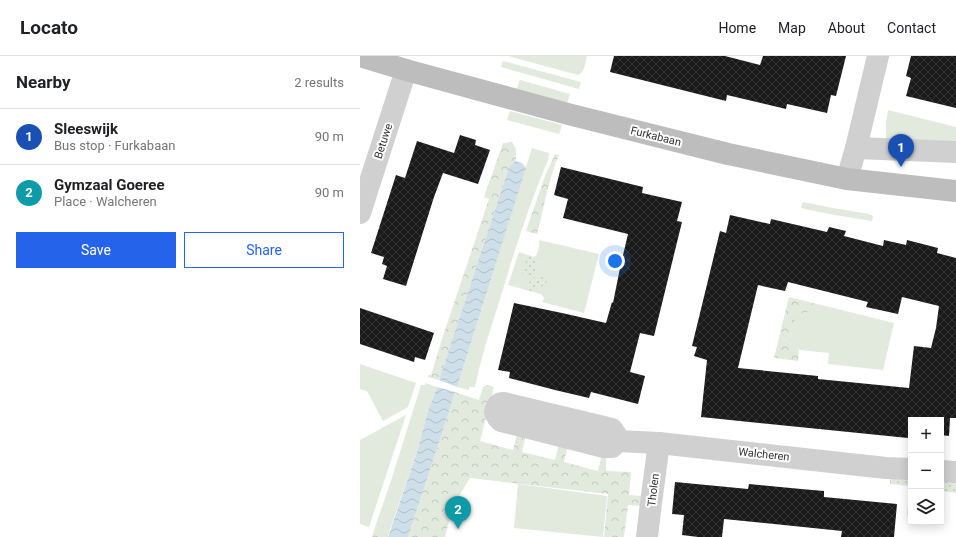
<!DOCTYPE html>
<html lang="en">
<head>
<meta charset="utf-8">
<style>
  body { margin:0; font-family:Roboto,sans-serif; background:#f2f2f2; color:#202124 }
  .controls { position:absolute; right:12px; bottom:12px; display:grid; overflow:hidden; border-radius:0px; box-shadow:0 2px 10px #0003 }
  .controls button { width:36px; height:36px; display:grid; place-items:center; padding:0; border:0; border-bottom:1px solid #e0e0e0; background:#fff; color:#202124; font:20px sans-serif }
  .you { position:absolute; left:255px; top:205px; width:14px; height:14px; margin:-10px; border:3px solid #fff; border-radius:50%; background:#1a73e8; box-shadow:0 0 0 6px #1a73e833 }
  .badge { display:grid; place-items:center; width:26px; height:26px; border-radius:50%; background:#2563eb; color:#fff; font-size:13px; font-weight:700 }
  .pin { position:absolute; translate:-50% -33px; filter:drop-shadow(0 1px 2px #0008) }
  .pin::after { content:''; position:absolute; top:21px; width:14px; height:12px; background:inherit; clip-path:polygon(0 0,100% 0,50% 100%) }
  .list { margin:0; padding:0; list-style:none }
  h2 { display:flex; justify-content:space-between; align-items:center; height:52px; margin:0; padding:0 16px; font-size:17px }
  h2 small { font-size:13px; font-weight:400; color:#757577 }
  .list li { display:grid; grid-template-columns:26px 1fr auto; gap:12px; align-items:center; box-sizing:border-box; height:56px; padding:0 16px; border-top:1px solid #e0e0e0 }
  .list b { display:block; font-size:15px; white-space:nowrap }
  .list p { margin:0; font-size:13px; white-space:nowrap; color:#757577 }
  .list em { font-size:13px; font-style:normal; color:#757577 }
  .actions { display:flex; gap:8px; padding:12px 16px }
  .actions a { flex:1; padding:9px 0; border:1px solid #2563eb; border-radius:0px; text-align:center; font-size:14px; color:#2563eb }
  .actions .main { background:#2563eb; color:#fff }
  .icon { flex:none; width:22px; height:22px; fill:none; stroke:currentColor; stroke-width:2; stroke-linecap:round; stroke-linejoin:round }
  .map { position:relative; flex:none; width:596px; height:481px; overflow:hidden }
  header { display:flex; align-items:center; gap:24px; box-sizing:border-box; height:56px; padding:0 20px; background:#fff; border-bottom:1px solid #e0e0e0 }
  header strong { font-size:19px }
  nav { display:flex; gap:22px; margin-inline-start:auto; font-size:14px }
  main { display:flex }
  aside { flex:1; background:#fff }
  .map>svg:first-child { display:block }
</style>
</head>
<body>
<header>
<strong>Locato</strong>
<nav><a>Home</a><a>Map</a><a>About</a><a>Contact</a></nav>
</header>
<main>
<aside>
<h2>Nearby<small>2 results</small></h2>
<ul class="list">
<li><span class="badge" style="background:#1a4fb4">1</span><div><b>Sleeswijk</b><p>Bus stop · Furkabaan</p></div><em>90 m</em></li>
<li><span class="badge" style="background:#0f9aa8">2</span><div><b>Gymzaal Goeree</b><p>Place · Walcheren</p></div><em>90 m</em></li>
</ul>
<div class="actions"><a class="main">Save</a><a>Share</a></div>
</aside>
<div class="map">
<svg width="596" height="481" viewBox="0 0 596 481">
  <defs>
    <pattern id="forest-crowns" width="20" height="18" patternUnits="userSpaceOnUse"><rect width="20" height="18" fill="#e2e9dd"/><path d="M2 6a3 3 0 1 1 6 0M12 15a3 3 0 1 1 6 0" fill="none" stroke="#c2c8be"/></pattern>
    <pattern id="park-dots" width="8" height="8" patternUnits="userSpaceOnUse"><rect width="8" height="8" fill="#e2e9dd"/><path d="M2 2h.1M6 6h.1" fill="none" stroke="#c2c8be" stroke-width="1.8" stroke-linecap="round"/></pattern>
    <pattern id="water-waves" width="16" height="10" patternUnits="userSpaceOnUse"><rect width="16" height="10" fill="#cedfe9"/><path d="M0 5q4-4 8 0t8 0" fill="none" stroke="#b1c0c8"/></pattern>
    <pattern id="building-cross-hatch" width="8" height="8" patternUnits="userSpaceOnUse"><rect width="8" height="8" fill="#1a1a1a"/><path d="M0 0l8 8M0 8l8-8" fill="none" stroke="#333"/></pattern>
  </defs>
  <rect width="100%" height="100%" fill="#fff"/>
  <!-- grass -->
  <g fill="#e2e9dd">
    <path d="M148 0H227C225 7 225 16 218 19Z"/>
    <polygon points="143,5 221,26 219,33 141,11"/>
    <polygon points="160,24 210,38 207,47 157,33 157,32"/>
    <polygon points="528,54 596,71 596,92 526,90 526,66"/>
    <polygon points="150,55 202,69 199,78 147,64"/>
    <path d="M172 92 189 97 188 104C169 149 154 196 140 243 131 272 121 301 115 331H109V334L97 331Z"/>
    <polygon points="443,146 473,152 509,158 513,160 512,165 469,158 441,152"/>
    <path d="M179 184 239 198 224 257 182 246 183 245 184 242 183 240 181 238 148 229 159 196 173 201 176 200C178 195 180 189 179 184Z"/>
    <path d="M453 247 534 267 523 314 468 308 469 297 439 294C437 292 434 289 433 287 430 281 433 263 438 259 442 256 448 255 453 252Z"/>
    <polygon points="0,308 56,327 48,351 23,365 7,335 0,333"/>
    <polygon points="65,327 77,331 67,358 58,393 29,476 15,471 30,428 61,329 65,329"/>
    <polygon points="46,359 9,471 0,468 0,384"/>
    <polygon points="158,428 247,440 243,481 154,472"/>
  </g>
  <!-- forest -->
  <g fill="url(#forest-crowns)">
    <polygon points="152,86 156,93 156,105 149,111 79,324 68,321 68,319 71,319 83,280 129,143 124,141 143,87"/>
    <path d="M195 98 199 99C188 124 184 152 177 178L166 175 185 120Z"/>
    <path d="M429 241 453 247V253L451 256C446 256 442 256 439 259 433 263 430 280 433 287 434 289 437 292 439 294L438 305 414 302Z"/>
    <polygon points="127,329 134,331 120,385 153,394 157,379 166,379 162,396 195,404 199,388 208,389 204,406 238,415 242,398 246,398 246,415 271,416 269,439 282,440 280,450 268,449 264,481 244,481 248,438 110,422 93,450 85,481 48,481 86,365 95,336 119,344 123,331"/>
    <polygon points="15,471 29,476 28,481 12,481"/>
  </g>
  <!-- park -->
  <g fill="url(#park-dots)">
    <polygon points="168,199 179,203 174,218 178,222 182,220 187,227 173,236 170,235 166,228 175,223 174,221 162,218"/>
    <polygon points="530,421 551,423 551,463 548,460 547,458 550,430 530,428"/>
    <polygon points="581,424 596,425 596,437 591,436 581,435"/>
  </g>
  <!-- water -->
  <g fill="url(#water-waves)">
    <polygon points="156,105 162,107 166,112 97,331 79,324 149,111"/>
    <polygon points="77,331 95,336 86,365 48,481 28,481 58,393 67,358"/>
  </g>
  <!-- building -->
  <g fill="url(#building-cross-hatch)" fill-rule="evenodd">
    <polygon points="254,0 365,0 400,9 403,0 486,0 476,40 471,39 467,57 427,48 426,53 367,39 366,45 250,16"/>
    <polygon points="551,0 596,0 596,52 546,40 551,22 546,20"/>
    <polygon points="100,79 116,84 115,89 130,94 118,128 83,117 74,141 46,230 23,223 27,210 22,208 24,201 11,197 36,119 45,122 57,85 94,97"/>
    <polygon points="201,111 283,131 282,137 322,146 317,165 322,166 294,280 280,277 270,316 285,320 278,348 231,336 229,342 195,334 149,322 150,316 138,314 154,247 202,257 246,267 252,246 253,247 260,212 268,178 203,162 208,143 194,139"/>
    <path d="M370 159 410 168 411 163 467 176 469 171 486 175 484 180 523 190 524 184 546 189 547 184 578 192 577 197 596 202V362H590L589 380 581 379V364H551V376H548V382L341 361 347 304 334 300 337 291 332 290 360 175 366 177ZM428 226 508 246 506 251 538 258 542 241 579 250 576 272 571 292 554 290 549 332 458 323V320L378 312 398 229 425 235Z"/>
    <polygon points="0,252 74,277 65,304 55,301 54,306 0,288"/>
    <polygon points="315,426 388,433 389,428 441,433 464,435 464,441 537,448 534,481 481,481 482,475 364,463 362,481 338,481 322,479 324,459 312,458"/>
  </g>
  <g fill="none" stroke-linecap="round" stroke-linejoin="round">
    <!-- street -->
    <g stroke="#d0d0d0" stroke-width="22">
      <polyline points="496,92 596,96"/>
      <polyline points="487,123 496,92 518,0"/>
      <polyline points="0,157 46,14"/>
      <path d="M258 385 256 379 252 373 144 347C138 347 136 351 135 356L138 362 141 365 244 391H252L258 385 299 387 526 412 551 413"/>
      <polyline points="581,415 596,416"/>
      <polyline points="287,481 291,447 299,387"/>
    </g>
    <!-- secondary -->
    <polyline stroke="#bdbdbd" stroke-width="22" points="0,0 46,14 208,58 368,98 487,123 596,135"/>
  </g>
  <g text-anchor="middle" stroke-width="4" stroke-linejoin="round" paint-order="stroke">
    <!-- street labels -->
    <g font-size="11" fill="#333" stroke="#fff">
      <text transform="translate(296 80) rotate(14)" y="4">Furkabaan</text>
      <text transform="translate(23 85) rotate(-72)" y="4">Betuwe</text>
      <text transform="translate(404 398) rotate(6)" y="4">Walcheren</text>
      <text transform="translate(293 434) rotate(-83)" y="4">Tholen</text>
    </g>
  </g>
</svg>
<div class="controls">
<button>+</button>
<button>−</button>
<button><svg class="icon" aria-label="layers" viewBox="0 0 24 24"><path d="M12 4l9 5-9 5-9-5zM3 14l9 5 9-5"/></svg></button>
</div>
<div class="you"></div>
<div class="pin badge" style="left:541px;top:111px;background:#1a4fb4">1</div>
<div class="pin badge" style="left:98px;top:473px;background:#0f9aa8">2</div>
</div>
</main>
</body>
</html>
